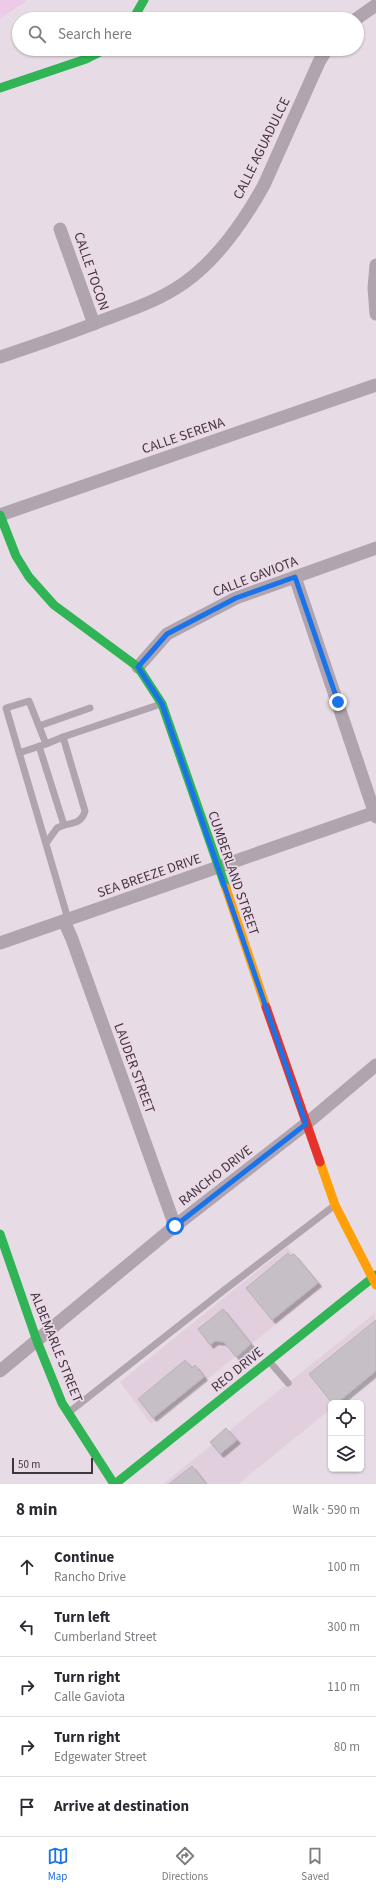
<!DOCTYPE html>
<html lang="en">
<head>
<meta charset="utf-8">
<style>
  body { margin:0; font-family:"Source Sans 3",sans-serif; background:#f2f2f3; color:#2b2b33 }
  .controls { position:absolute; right:12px; bottom:12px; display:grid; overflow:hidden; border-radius:6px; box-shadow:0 1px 3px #0004 }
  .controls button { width:36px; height:36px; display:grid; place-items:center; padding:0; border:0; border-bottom:1px solid #e1e1e2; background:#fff; color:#2b2b33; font:20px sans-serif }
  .scale { position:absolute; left:12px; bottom:10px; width:81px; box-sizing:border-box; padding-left:4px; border:2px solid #3e363d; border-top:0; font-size:11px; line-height:14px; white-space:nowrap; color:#3e363d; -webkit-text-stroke:3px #ebd8e8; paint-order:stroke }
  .stop { position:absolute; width:12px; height:12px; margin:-9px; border:3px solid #1a73e8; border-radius:50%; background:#fff }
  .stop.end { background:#1a73e8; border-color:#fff; box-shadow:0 1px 4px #0008 }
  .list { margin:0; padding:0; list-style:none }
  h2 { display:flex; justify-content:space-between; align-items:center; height:52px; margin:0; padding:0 16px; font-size:17px }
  h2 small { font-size:13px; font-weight:400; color:#7c7c81 }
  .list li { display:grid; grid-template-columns:26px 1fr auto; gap:12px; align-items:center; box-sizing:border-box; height:60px; padding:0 16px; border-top:1px solid #e1e1e2 }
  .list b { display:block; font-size:15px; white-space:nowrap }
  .list p { margin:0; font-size:13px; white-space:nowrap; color:#7c7c81 }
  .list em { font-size:13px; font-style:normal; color:#7c7c81 }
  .icon { flex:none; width:22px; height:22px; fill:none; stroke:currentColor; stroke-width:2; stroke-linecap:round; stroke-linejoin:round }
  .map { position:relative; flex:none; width:376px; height:1484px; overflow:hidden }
  .search { position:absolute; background:#fff; box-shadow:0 1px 3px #0004; left:12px; right:12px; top:12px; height:44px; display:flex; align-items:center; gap:10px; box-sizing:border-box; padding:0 14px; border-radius:22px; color:#7c7c81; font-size:15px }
  .sheet { height:352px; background:#fff }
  nav { display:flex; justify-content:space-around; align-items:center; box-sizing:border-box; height:56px; border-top:1px solid #e1e1e2; background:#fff; font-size:11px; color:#7c7c81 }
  nav a { display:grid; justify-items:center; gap:2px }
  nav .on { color:#1a73e8 }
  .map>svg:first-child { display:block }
</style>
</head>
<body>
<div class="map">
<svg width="376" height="1484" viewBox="0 0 376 1484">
  <defs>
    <filter id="shadow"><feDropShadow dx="3.5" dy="3.5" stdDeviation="0" flood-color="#0004"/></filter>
  </defs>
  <rect width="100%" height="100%" fill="#e7dce5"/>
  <!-- built -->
  <g fill="#e1cfde">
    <polygon points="287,1247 323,1287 151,1424 120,1382"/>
    <polygon points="375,1313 376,1373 338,1403 331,1403 331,1409 238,1484 163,1484"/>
  </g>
  <!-- green -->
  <polygon fill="#eccae8" points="0,0 27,0 0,19"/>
  <!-- building -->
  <g fill="#c7bfc6" stroke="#bab2b9" filter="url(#shadow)">
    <polygon points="288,1253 290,1256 294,1254 318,1283 272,1320 246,1288"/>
    <polygon points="223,1309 251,1344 236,1357 224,1342 215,1341 210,1345 198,1329"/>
    <polygon points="376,1320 376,1371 337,1403 332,1403 309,1374"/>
    <polygon points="185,1360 192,1368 195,1365 204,1377 153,1418 138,1399"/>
    <polygon points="226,1428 237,1440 220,1454 210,1442"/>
    <polygon points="192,1466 206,1484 169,1484"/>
  </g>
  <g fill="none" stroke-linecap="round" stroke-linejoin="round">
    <!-- lane -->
    <g stroke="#b0a5ae" stroke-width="7">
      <polyline points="39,726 90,708"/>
      <polyline points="63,737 161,704"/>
      <path d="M39 746 64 825C75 823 82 822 85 811L63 737 46 744"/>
      <polyline points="19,753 46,744 29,701 6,708 68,919"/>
      <polyline points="47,842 57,828 64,825"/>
      <polyline points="269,1361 288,1383"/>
      <polyline points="68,1413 223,1291 335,1205"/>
    </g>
    <!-- street -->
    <g stroke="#b0a5ae" stroke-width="13">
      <polyline points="356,19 376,5"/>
      <polyline points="60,229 94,324"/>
      <polyline points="376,265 374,288 376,314"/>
      <path d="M0 357C36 345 71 333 106 319 133 309 160 300 184 283 218 259 244 221 264 185L319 62 327 49"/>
      <polyline points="0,515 376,385"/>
      <polyline points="295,577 376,817"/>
      <polyline points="138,667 167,634 236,598 376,548"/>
      <polyline points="64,921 72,939 175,1226"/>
      <polyline points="0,943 376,812"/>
      <polyline points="0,1371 175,1226 306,1124 376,1065"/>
    </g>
    <!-- fast -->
    <g stroke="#30b455" stroke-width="9">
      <polyline points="133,19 144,0"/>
      <polyline points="0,88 86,59 106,49"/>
      <polyline points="0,515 16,556 29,577 54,605 138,667 162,704 226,888"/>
      <polyline points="0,1234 37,1341 62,1403 114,1484"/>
      <polyline points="115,1484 376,1275"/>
    </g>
    <!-- slow -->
    <g stroke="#ff9f0a" stroke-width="9">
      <polyline points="226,888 266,1007"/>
      <polyline points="320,1162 335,1205 376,1285"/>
    </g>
    <!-- jam -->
    <polyline stroke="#e5322d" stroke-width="9" points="266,1007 320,1162"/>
  </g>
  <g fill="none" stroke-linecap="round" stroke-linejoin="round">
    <!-- route -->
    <polyline stroke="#1a73e8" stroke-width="5" points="175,1226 306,1124 162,704 138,667 167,634 236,598 295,577 338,702"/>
  </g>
  <g text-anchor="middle" stroke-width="3.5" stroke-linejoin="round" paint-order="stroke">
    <!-- street labels -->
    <g font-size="14" fill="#3e363d" stroke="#ebd8e8">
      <text transform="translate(261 148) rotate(-64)" y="5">CALLE AGUADULCE</text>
      <text transform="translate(92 271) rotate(71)" y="5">CALLE TOCON</text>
      <text transform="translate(183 435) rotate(-19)" y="5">CALLE SERENA</text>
      <text transform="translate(255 576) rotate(-21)" y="5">CALLE GAVIOTA</text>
      <text transform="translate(234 873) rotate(71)" y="5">CUMBERLAND STREET</text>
      <text transform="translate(149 875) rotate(-19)" y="5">SEA BREEZE DRIVE</text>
      <text transform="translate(135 1068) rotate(70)" y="5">LAUDER STREET</text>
      <text transform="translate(215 1175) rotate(-38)" y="5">RANCHO DRIVE</text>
      <text transform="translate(57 1347) rotate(68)" y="5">ALBEMARLE STREET</text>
      <text transform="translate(237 1369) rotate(-39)" y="5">REO DRIVE</text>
    </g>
  </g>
</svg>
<div class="controls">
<button><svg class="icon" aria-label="locate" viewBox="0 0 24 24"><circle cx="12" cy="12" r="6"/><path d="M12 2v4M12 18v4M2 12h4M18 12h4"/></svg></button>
<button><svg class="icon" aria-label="layers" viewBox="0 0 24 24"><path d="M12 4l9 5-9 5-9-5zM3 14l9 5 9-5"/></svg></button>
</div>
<div class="scale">50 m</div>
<div class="stop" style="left:175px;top:1226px"></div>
<div class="stop end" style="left:338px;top:702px"></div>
<div class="search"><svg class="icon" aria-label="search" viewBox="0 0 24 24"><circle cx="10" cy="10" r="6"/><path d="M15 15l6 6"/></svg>Search here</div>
</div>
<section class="sheet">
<h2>8 min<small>Walk · 590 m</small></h2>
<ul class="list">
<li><svg class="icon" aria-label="ahead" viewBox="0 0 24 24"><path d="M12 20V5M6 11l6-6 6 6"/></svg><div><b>Continue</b><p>Rancho Drive</p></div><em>100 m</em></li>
<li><svg class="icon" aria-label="left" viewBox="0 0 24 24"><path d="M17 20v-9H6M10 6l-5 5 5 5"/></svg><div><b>Turn left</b><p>Cumberland Street</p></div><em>300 m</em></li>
<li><svg class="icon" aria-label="right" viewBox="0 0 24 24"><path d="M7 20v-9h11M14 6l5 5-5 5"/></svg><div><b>Turn right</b><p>Calle Gaviota</p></div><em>110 m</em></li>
<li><svg class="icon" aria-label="right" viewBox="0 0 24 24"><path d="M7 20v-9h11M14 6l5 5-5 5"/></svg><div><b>Turn right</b><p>Edgewater Street</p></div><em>80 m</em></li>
<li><svg class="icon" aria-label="arrive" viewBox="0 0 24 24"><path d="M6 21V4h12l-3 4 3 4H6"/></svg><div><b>Arrive at destination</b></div></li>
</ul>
</section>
<nav>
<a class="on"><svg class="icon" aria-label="map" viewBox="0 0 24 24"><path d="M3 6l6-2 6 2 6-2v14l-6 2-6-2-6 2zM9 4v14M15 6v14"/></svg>Map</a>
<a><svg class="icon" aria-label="directions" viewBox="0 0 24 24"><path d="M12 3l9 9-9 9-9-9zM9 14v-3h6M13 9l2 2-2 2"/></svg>Directions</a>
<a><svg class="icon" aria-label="saved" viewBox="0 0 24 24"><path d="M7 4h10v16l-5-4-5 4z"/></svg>Saved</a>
</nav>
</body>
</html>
